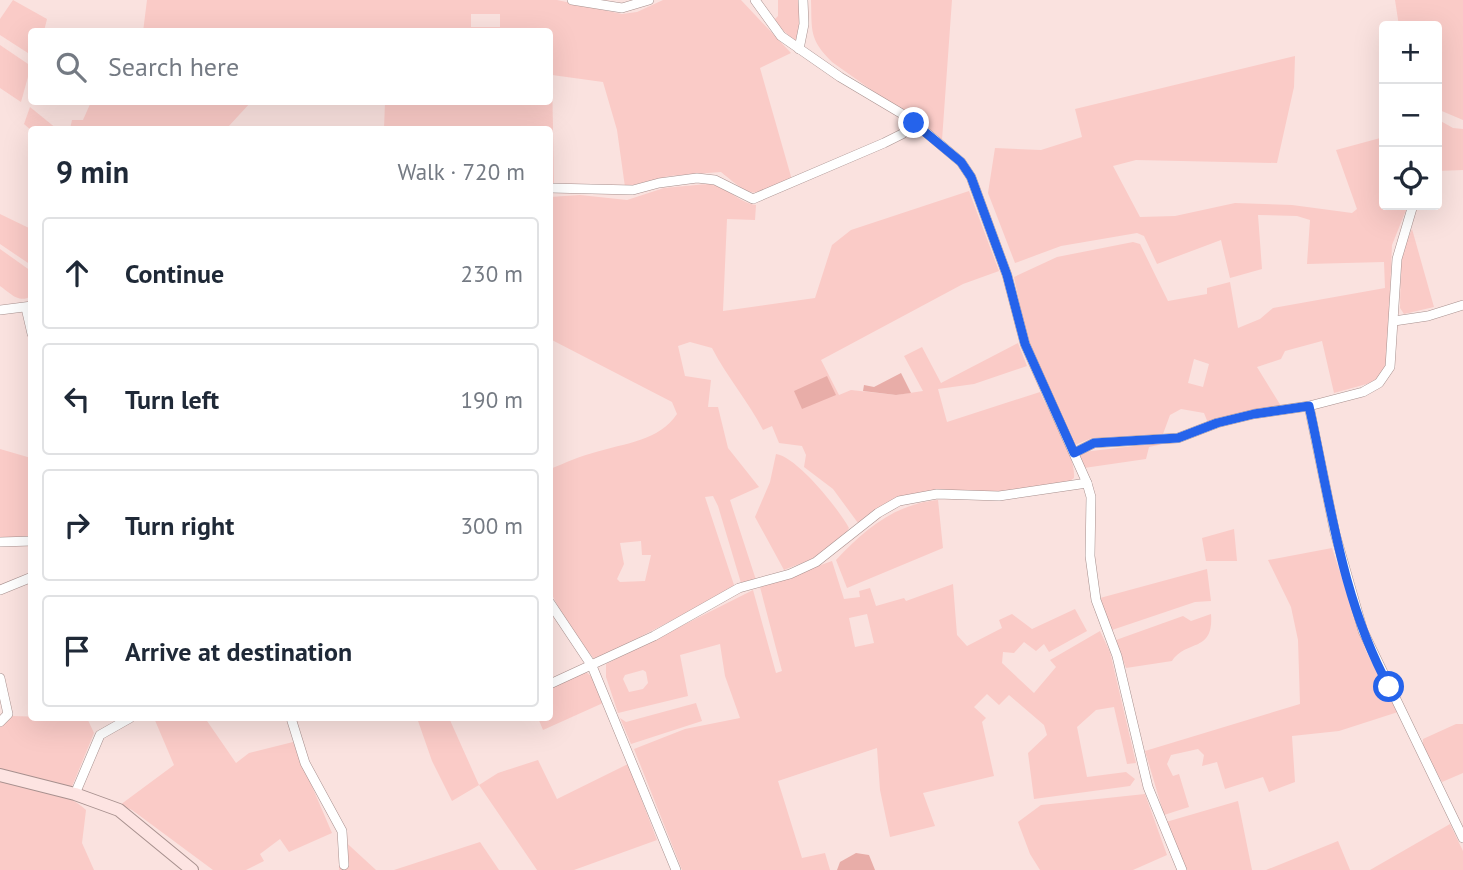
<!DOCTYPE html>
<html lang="en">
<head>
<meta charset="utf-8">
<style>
  body { margin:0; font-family:"PT Sans",sans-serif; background:#f2f2f3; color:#1f2937 }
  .controls { position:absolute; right:21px; top:21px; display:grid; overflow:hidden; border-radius:7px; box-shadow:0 7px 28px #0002 }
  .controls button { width:63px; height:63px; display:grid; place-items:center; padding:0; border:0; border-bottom:2px solid #e0e1e3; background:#fff; color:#1f2937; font:35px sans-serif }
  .stop { position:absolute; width:21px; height:21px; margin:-16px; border:5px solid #2563eb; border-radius:50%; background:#fff }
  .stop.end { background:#2563eb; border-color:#fff; box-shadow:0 2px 7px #0008 }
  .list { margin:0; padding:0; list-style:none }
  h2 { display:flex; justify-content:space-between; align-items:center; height:91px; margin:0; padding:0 28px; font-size:30px }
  h2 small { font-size:23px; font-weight:400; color:#747a83 }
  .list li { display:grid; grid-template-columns:46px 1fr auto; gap:21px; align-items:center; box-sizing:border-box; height:112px; margin:0 14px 14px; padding:0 14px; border:2px solid #e0e1e3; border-radius:7px }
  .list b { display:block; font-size:26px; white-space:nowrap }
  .list em { font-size:23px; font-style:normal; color:#747a83 }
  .icon { flex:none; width:38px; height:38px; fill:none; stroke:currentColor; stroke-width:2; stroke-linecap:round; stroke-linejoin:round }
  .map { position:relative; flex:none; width:1463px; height:870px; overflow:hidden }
  .search { position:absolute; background:#fff; box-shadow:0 7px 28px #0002; left:28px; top:28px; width:525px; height:77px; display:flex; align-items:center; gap:18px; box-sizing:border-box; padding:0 24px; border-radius:7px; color:#747a83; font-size:26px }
  .panel { position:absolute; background:#fff; box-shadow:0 7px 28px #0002; left:28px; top:126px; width:525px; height:595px; border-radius:7px }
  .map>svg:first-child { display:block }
</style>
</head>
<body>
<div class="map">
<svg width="1463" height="870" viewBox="0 0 1463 870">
  <rect width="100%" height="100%" fill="#fae2df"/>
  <!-- green -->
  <g fill="#facbc7" fill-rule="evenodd">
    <polygon points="13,0 47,19 44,31 32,32 31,55 0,35 0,19"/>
    <path d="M147 0H557L622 14 637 12 663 0H741L791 53 760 68 792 180C752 196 755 200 721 172L669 176 625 187 617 130 603 82 552 75 554 183 550 185V130L384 129 385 102H550V32H143ZM471 14H500V27H471Z"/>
    <polygon points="778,0 799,0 800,25 796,42 773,21 778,16"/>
    <path d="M811 0H952L942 140 832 62C809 39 812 31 811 0Z"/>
    <polygon points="1395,0 1463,0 1463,120 1437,109 1437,26 1399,26"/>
    <polygon points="0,45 31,66 21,102 0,88"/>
    <path d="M1295 56 1294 87 1277 163 1136 160 1113 166 1140 217 1175 216 1235 203 1292 205 1352 213 1357 209 1336 150 1384 137V205H1408L1392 245 1387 366 1374 382 1334 393 1322 341 1285 351 1281 359 1257 367 1281 406 1208 423 1204 413 1181 409 1170 415 1163 434 1092 438 1075 445 1028 344 1014 277 1057 257 1133 242 1140 244 1168 301 1207 294V288L1230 282 1238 328 1260 319 1273 308 1385 288 1384 262 1307 264 1310 220 1297 216 1258 215 1262 269 1230 278 1221 240 1157 264 1144 236 1137 233 1061 246 1015 263 988 193 995 148 1041 150 1082 137 1075 109ZM1194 359 1209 364 1203 387 1188 383Z"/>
    <polygon points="91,102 251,102 228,127 221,129 70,129 72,120 83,120"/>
    <polygon points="30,107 57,129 31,130 24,124"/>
    <polygon points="1437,119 1453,128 1463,129 1463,170 1437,171"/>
    <path d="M707 184C727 185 736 202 756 205L755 220 727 219 723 311 815 298 832 245 851 230 969 191 999 271 963 284 821 360 839 395 851 390 896 395 923 391 904 356 922 347 941 383 1018 343 1027 366 974 384 938 389 947 422 1040 392C1050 414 1076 454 1074 478L1066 484 1001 493H917L901 498 858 523 833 489 804 467 806 455 802 446 779 443 772 426 763 430C748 401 727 377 712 348L690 342 678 346 685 376 711 380 708 407H718L728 448 759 487 730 500 756 580 741 583 718 506 713 496 705 497 735 588 595 660 568 626 550 591V469C565 463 580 456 596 452 625 443 659 441 677 414L672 402 550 339V197L580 195 627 200 664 188ZM641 541 642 555H651L645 581 620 582 617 579 624 564 620 543Z"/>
    <polygon points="0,214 31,229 31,265 0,244"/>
    <polygon points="1412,229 1434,307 1404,314 1400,308 1401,254"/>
    <path d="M0 249 31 271V296C19 304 10 293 0 286Z"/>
    <polygon points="1177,441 1149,447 1146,459 1084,468 1080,455 1083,452"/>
    <polygon points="0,449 31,458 31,538 0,538"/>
    <path d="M776 454C797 457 838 508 849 528 837 552 807 561 784 570L755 517 770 482Z"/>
    <path d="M938 500 943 548 847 588 836 560C865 529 895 504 938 500Z"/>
    <polygon points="1234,529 1237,561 1206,561 1202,538"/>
    <polygon points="1332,548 1366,651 1398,712 1339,731 1292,736 1295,782 1269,792 1263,777 1225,789 1217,762 1202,766 1204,755 1198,749 1171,755 1167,764 1173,776 1179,774 1189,807 1164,815 1145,751 1300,704 1298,640 1291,607 1268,560"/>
    <path d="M832 561 844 599 860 597 859 591 870 588 876 606 904 598 906 601 953 584 957 635 967 646 1002 628 999 620 1012 614 1032 629 1075 609 1087 631 1049 652 1044 644 1036 651 1024 642 1014 653 1003 652 1002 663 1034 693 1056 667 1050 660 1100 631 1110 652 1136 763 1127 764 1114 707 1096 710 1077 727 1087 777 1126 772 1135 779 1130 786 1034 799 1028 753 1047 735 1044 725 1009 695 999 705 987 694 974 707 986 718 982 722 994 776 923 793 935 826 890 837 880 790 877 748 778 781 802 858 825 853 830 870H682L634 749 685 729 740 718 725 676 720 644 680 655 688 696 618 713 606 677V664L753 590 776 673 782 671 760 587ZM867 614 874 643 855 647 849 618ZM643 670 646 672 648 683 643 689 629 692 623 679 625 675Z"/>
    <polygon points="1207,569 1211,601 1195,602 1112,630 1100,598"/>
    <path d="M1211 614C1214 653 1187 639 1172 661L1126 668 1116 640 1183 616 1191 621Z"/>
    <polygon points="586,672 592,677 603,703 543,730 538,718 550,718 550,688"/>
    <polygon points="696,703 702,721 631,744 620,718 626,722"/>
    <polygon points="11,716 87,718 94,733 71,789 0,770 0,727"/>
    <polygon points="154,718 205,718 236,763 249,753 293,742 332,833 289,852 280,839 260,854 264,861 246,870 213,870 132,810 120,805 174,765"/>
    <polygon points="417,718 449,718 479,785 498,773 538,760 557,799 628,764 657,840 574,870 537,870 479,785 452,801 432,761"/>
    <polygon points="1456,724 1463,724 1463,773 1442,782 1423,747 1423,739"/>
    <path d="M0 778C27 786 66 790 86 810L82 843 94 870H0Z"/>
    <polygon points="1145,794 1167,855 1133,870 1040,870 1030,854 1018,822 1041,805"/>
    <polygon points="1238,801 1252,870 1187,870 1166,822"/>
    <polygon points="1450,824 1463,851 1463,870 1370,870"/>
    <polygon points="339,836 376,870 339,870"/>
    <polygon points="1338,841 1350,870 1266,870"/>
    <polygon points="480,842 499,870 394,870"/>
  </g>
  <!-- water -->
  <g fill="#e8ada8">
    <polygon points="901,373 911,393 896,395 863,391 864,385 874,387"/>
    <polygon points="827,376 836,395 802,409 794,391"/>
    <polygon points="856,853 869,855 875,870 837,870 840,862"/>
  </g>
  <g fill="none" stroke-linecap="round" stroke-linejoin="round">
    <defs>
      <g id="street">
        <polyline points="572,0 622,8 649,0"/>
        <polyline points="755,0 781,36 840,77 909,118 961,162 971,177 1007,275 1025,344 1087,483 1091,497 1090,556 1096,600 1117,656 1148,787 1182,870"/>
        <polyline points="799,49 804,24 803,0"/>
        <polyline points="550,188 633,190 659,183 697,178 715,180 753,199 884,143 902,134 914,123"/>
        <polyline points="1413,205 1397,259 1390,367 1379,383 1363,392 1309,406 1335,533 1363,631 1463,838"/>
        <polyline points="26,308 32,334"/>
        <polyline points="0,310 32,306"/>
        <polyline points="1394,321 1428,316 1463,305"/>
        <polyline points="1074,453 1094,443 1178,438 1217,423 1254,414 1309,406"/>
        <polyline points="0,542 32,541"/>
        <polyline points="0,590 32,577"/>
        <polyline points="550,603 592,666 676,870"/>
        <polyline points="0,678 8,714 0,722"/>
        <polyline points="550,684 654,636 739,588 790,574 816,562 878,513 899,501 937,494 999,496 1087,483"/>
        <polyline points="291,718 305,763 342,831 344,865"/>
        <polyline points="75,794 100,735 130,718"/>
      </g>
      <polyline id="secondary" points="0,775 75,794 119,810 192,870"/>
    </defs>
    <!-- street casing -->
    <use href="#street" stroke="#a7908e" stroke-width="10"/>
    <!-- secondary casing -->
    <use href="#secondary" stroke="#a7908e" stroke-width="14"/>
    <!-- street -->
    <use href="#street" stroke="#fff" stroke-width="9"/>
    <!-- secondary -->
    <use href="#secondary" stroke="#fde4e2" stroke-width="12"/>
  </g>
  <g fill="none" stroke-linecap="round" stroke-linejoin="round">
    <!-- route -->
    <path stroke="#2563eb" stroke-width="9" d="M914 123 961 162 971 177 1007 275 1025 344 1074 453 1094 443 1178 438 1217 423 1254 414 1309 406C1330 501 1342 601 1389 687"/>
  </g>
</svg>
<div class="controls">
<button>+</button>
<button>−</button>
<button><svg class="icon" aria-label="locate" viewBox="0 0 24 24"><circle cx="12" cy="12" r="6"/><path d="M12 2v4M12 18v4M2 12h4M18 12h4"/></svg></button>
</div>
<div class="stop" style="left:1389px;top:687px"></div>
<div class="stop end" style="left:914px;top:123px"></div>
<div class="search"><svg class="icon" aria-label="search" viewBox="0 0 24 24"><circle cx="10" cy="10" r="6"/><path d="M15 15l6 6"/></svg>Search here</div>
<section class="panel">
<h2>9 min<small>Walk · 720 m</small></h2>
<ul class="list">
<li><svg class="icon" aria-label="ahead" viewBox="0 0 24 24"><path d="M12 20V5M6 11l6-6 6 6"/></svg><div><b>Continue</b></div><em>230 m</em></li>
<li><svg class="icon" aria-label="left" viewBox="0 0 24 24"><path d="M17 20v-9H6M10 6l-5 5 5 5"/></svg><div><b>Turn left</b></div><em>190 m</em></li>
<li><svg class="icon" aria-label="right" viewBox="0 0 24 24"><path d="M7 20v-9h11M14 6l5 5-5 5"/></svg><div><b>Turn right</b></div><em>300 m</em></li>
<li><svg class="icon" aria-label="arrive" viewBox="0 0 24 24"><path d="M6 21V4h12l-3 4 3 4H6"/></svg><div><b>Arrive at destination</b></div></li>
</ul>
</section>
</div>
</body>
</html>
